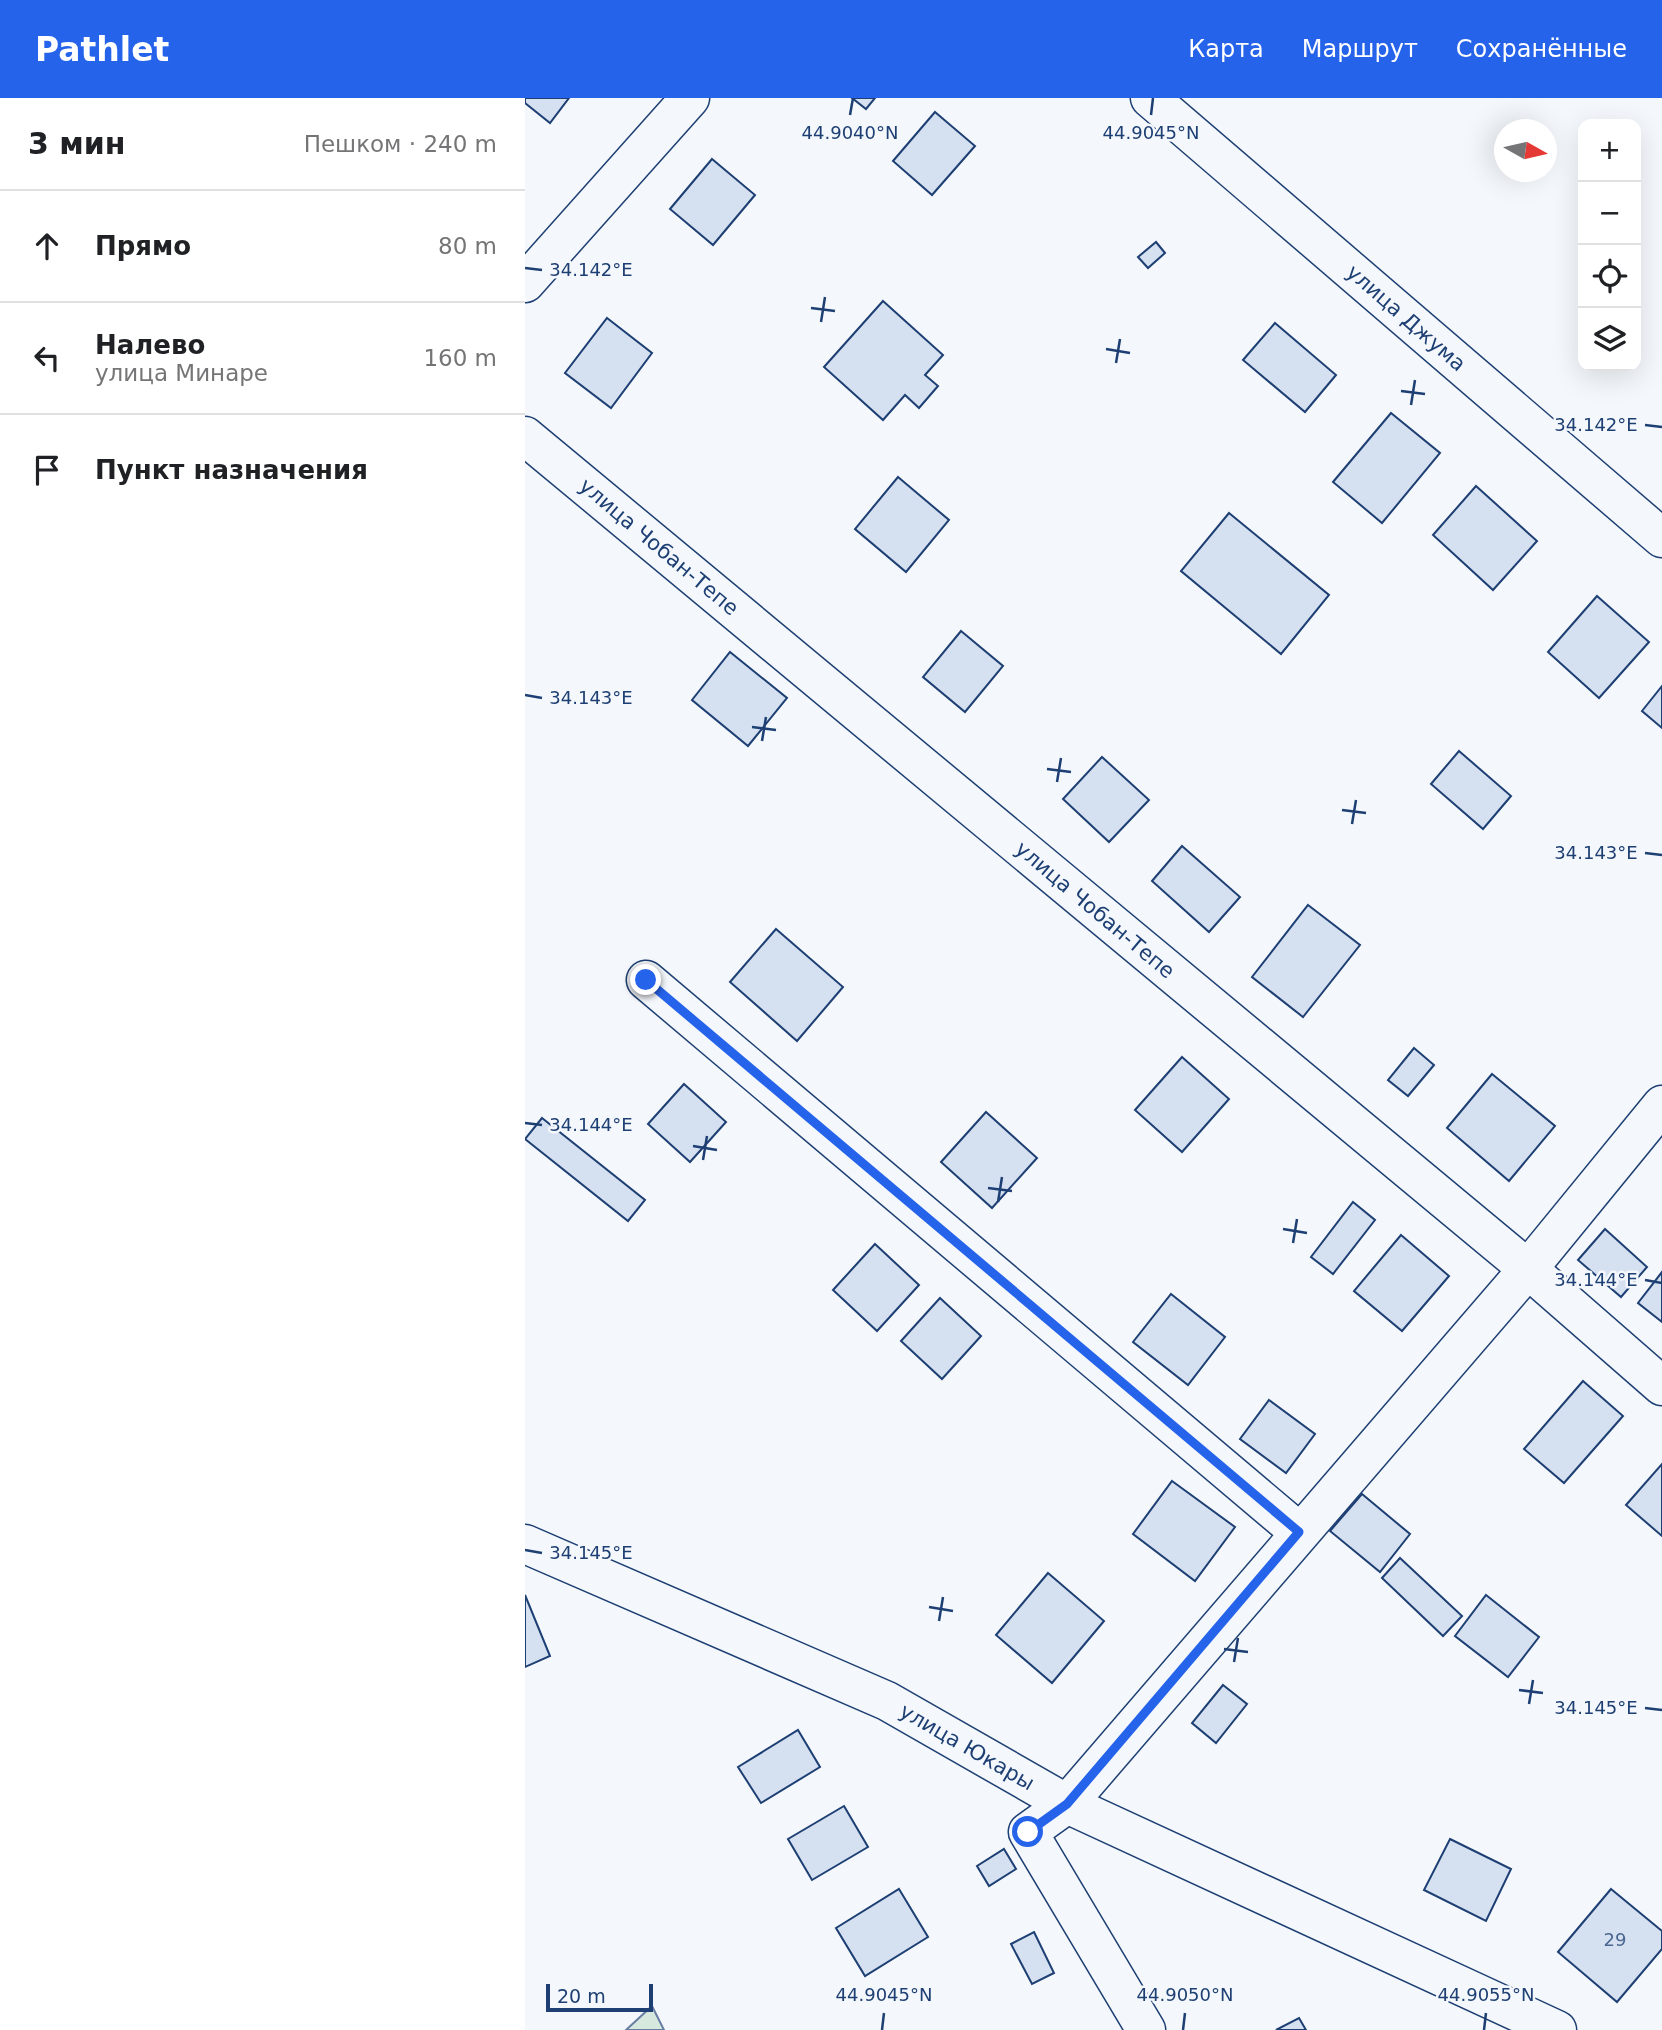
<!DOCTYPE html>
<html lang="ru">
<head>
<meta charset="utf-8">
<style>
  body { margin:0; font-family:"DejaVu Sans",sans-serif; background:#f6f6f6; color:#202124 }
  .controls { position:absolute; right:21px; top:21px; display:grid; overflow:hidden; border-radius:14px; box-shadow:0 7px 28px #0002 }
  .controls button { width:63px; height:63px; display:grid; place-items:center; padding:0; border:0; border-bottom:2px solid #e0e0e0; background:#fff; color:#202124; font:35px sans-serif }
  .compass { position:absolute; left:969px; top:21px; width:63px; height:63px; border-radius:50%; background:#fff; box-shadow:0 7px 28px #0002; rotate:98deg }
  .scale { position:absolute; left:21px; bottom:18px; width:107px; box-sizing:border-box; padding-left:7px; border:4px solid #1d3f73; border-top:0; font-size:19px; line-height:24px; white-space:nowrap; color:#1d3f73; -webkit-text-stroke:5px #f4f7fb; paint-order:stroke }
  .stop { position:absolute; width:21px; height:21px; margin:-16px; border:5px solid #2563eb; border-radius:50%; background:#fff }
  .stop.end { background:#2563eb; border-color:#fff; box-shadow:0 2px 7px #0008 }
  .list { margin:0; padding:0; list-style:none }
  h2 { display:flex; justify-content:space-between; align-items:center; height:91px; margin:0; padding:0 28px; font-size:30px }
  h2 small { font-size:23px; font-weight:400; color:#757577 }
  .list li { display:grid; grid-template-columns:46px 1fr auto; gap:21px; align-items:center; box-sizing:border-box; height:112px; padding:0 28px; border-top:2px solid #e0e0e0 }
  .list b { display:block; font-size:26px; white-space:nowrap }
  .list p { margin:0; font-size:23px; white-space:nowrap; color:#757577 }
  .list em { font-size:23px; font-style:normal; color:#757577 }
  .icon { flex:none; width:38px; height:38px; fill:none; stroke:currentColor; stroke-width:2; stroke-linecap:round; stroke-linejoin:round }
  .map { position:relative; flex:none; width:1137px; height:1932px; overflow:hidden }
  header { display:flex; align-items:center; gap:42px; box-sizing:border-box; height:98px; padding:0 35px; background:#2563eb; color:#fff }
  header strong { font-size:33px }
  nav { display:flex; gap:38px; margin-inline-start:auto; font-size:24px }
  main { display:flex }
  aside { flex:1; background:#fff }
  .map>svg:first-child { display:block }
</style>
</head>
<body>
<header>
<strong>Pathlet</strong>
<nav><a>Карта</a><a>Маршрут</a><a>Сохранённые</a></nav>
</header>
<main>
<aside>
<h2>3 мин<small>Пешком · 240 m</small></h2>
<ul class="list">
<li><svg class="icon" aria-label="ahead" viewBox="0 0 24 24"><path d="M12 20V5M6 11l6-6 6 6"/></svg><div><b>Прямо</b></div><em>80 m</em></li>
<li><svg class="icon" aria-label="left" viewBox="0 0 24 24"><path d="M17 20v-9H6M10 6l-5 5 5 5"/></svg><div><b>Налево</b><p>улица Минаре</p></div><em>160 m</em></li>
<li><svg class="icon" aria-label="arrive" viewBox="0 0 24 24"><path d="M6 21V4h12l-3 4 3 4H6"/></svg><div><b>Пункт назначения</b></div></li>
</ul>
</aside>
<div class="map">
<svg width="1137" height="1932" viewBox="0 0 1137 1932">
  <rect width="100%" height="100%" fill="#f4f7fb"/>
  <!-- green -->
  <polygon fill="#d7e8df" stroke="#687fa3" stroke-width="2" points="127,1908 139,1932 101,1932"/>
  <!-- building -->
  <g fill="#d5e0f0" stroke="#1d3f73" stroke-width="2">
    <polygon points="0,0 44,0 25,25 0,5"/>
    <polygon points="327,0 350,0 341,11"/>
    <polygon points="410,14 450,48 407,97 368,63"/>
    <polygon points="187,61 230,97 188,147 145,111"/>
    <polygon points="631,144 640,155 623,170 613,159"/>
    <polygon points="358,203 418,257 400,277 413,288 394,310 380,297 358,322 299,269"/>
    <polygon points="82,220 127,255 86,310 40,275"/>
    <polygon points="750,225 811,277 780,314 718,262"/>
    <polygon points="866,315 915,355 857,425 808,384"/>
    <polygon points="373,379 424,422 381,474 330,431"/>
    <polygon points="951,388 1012,443 968,492 908,437"/>
    <polygon points="704,415 804,497 756,556 656,473"/>
    <polygon points="1072,498 1124,544 1074,600 1023,554"/>
    <polygon points="436,533 478,568 440,614 398,579"/>
    <polygon points="205,554 262,600 223,648 167,602"/>
    <polygon points="1137,588 1137,630 1117,613"/>
    <polygon points="934,653 986,698 958,731 906,686"/>
    <polygon points="577,659 624,702 584,744 538,701"/>
    <polygon points="657,748 715,799 684,834 627,783"/>
    <polygon points="783,807 835,847 778,919 727,879"/>
    <polygon points="251,831 318,889 272,943 205,884"/>
    <polygon points="889,950 909,967 883,998 863,982"/>
    <polygon points="657,959 704,1001 657,1054 610,1012"/>
    <polygon points="967,976 1030,1028 984,1083 922,1030"/>
    <polygon points="159,986 201,1024 165,1064 123,1026"/>
    <polygon points="461,1014 512,1060 467,1110 416,1064"/>
    <polygon points="17,1020 120,1102 103,1123 0,1041"/>
    <polygon points="828,1104 850,1122 808,1176 786,1159"/>
    <polygon points="1080,1131 1122,1169 1096,1199 1053,1162"/>
    <polygon points="876,1137 924,1178 877,1233 829,1193"/>
    <polygon points="350,1146 394,1187 352,1233 308,1192"/>
    <polygon points="1137,1174 1137,1224 1113,1205"/>
    <polygon points="646,1196 700,1239 663,1287 608,1244"/>
    <polygon points="415,1200 456,1238 417,1281 376,1243"/>
    <polygon points="1058,1283 1098,1318 1039,1385 999,1351"/>
    <polygon points="744,1302 790,1336 761,1375 715,1341"/>
    <polygon points="1137,1366 1137,1438 1101,1407"/>
    <polygon points="647,1383 710,1429 670,1483 608,1436"/>
    <polygon points="837,1396 885,1436 855,1474 805,1433"/>
    <polygon points="875,1460 937,1518 918,1538 857,1480"/>
    <polygon points="523,1475 579,1523 527,1585 471,1537"/>
    <polygon points="0,1497 25,1558 0,1569"/>
    <polygon points="961,1497 1014,1539 983,1579 930,1538"/>
    <polygon points="698,1587 722,1606 691,1645 667,1625"/>
    <polygon points="273,1632 295,1669 236,1705 213,1669"/>
    <polygon points="319,1708 343,1749 287,1782 263,1741"/>
    <polygon points="925,1741 986,1771 961,1823 899,1792"/>
    <polygon points="479,1751 491,1771 464,1788 452,1768"/>
    <polygon points="374,1791 403,1839 340,1878 311,1830"/>
    <polygon points="1086,1791 1137,1833 1137,1851 1092,1904 1033,1854"/>
    <polygon points="509,1834 529,1875 507,1886 486,1846"/>
    <polygon points="774,1920 781,1932 751,1932"/>
  </g>
  <g fill="none" stroke-linecap="round" stroke-linejoin="round">
    <defs>
      <g id="minor">
        <polyline points="625,0 1137,440"/>
        <polyline points="0,185 165,0"/>
        <polyline points="0,338 1003,1171 1137,1288"/>
        <polyline points="121,882 774,1434"/>
        <polyline points="0,1446 362,1603 542,1706 1032,1932"/>
        <polyline points="621,1932 503,1734 542,1706 1003,1171 1137,1007"/>
      </g>
    </defs>
    <!-- minor casing -->
    <use href="#minor" stroke="#1d3f73" stroke-width="41"/>
    <!-- minor -->
    <use href="#minor" stroke="#f4f7fb" stroke-width="38"/>
  </g>
  <g fill="none" stroke-linecap="round" stroke-linejoin="round">
    <!-- route -->
    <polyline stroke="#2563eb" stroke-width="9" points="121,882 774,1434 542,1706 503,1734"/>
  </g>
  <!-- ticks -->
  <path fill="none" stroke="#1d3f73" stroke-width="2.5" d="M325 17 328 0M626 17 628 0M0 170 17 172M286 210 310 213M296 224 300 199M581 251 605 255M591 265 595 241M876 293 900 296M886 307 890 282M1120 327 1137 329M0 597 17 600M227 629 251 632M237 643 241 619M522 671 546 674M532 684 536 660M817 712 841 715M827 726 831 702M1120 755 1137 757M0 1025 17 1027M168 1048 192 1052M178 1062 182 1038M463 1090 487 1093M473 1104 477 1079M758 1131 782 1135M768 1145 772 1121M1120 1182 1137 1185M0 1452 17 1455M404 1509 428 1513M414 1523 418 1499M699 1551 723 1554M709 1564 713 1540M994 1592 1018 1595M1004 1606 1008 1582M1120 1610 1137 1612M357 1932 359 1915M658 1932 660 1915M959 1932 961 1915"/>
  <g text-anchor="middle" stroke-width="5" stroke-linejoin="round" paint-order="stroke">
    <!-- number labels -->
    <g font-size="18" fill="#4b6792">
      <text x="1090" y="1848">29</text>
    </g>
    <!-- street labels -->
    <g font-size="21" fill="#1d3f73" stroke="#f4f7fb">
      <text transform="translate(881 220) rotate(41)" y="7">улица Джума</text>
      <text transform="translate(134 449) rotate(40)" y="7">улица Чобан-Тепе</text>
      <text transform="translate(570 812) rotate(40)" y="7">улица Чобан-Тепе</text>
      <text transform="translate(442 1649) rotate(30)" y="7">улица Юкары</text>
    </g>
  </g>
  <g font-size="18" text-anchor="middle" fill="#1d3f73" stroke="#f4f7fb" stroke-width="5" stroke-linejoin="round" paint-order="stroke">
    <text x="325" y="41">44.9040°N</text>
    <text x="626" y="41">44.9045°N</text>
    <text x="66" y="178">34.142°E</text>
    <text x="1071" y="333">34.142°E</text>
    <text x="66" y="606">34.143°E</text>
    <text x="1071" y="761">34.143°E</text>
    <text x="66" y="1033">34.144°E</text>
    <text x="1071" y="1188">34.144°E</text>
    <text x="66" y="1461">34.145°E</text>
    <text x="1071" y="1616">34.145°E</text>
    <text x="359" y="1903">44.9045°N</text>
    <text x="660" y="1903">44.9050°N</text>
    <text x="961" y="1903">44.9055°N</text>
  </g>
</svg>
<div class="controls">
<button>+</button>
<button>−</button>
<button><svg class="icon" aria-label="locate" viewBox="0 0 24 24"><circle cx="12" cy="12" r="6"/><path d="M12 2v4M12 18v4M2 12h4M18 12h4"/></svg></button>
<button><svg class="icon" aria-label="layers" viewBox="0 0 24 24"><path d="M12 4l9 5-9 5-9-5zM3 14l9 5 9-5"/></svg></button>
</div>
<svg class="compass" viewBox="-18 -18 36 36"><path d="M0-13l5 13h-10z" fill="#e53935"/><path d="M0 13l5-13h-10z" fill="#757577"/></svg>
<div class="scale">20 m</div>
<div class="stop" style="left:503px;top:1734px"></div>
<div class="stop end" style="left:121px;top:882px"></div>
</div>
</main>
</body>
</html>
